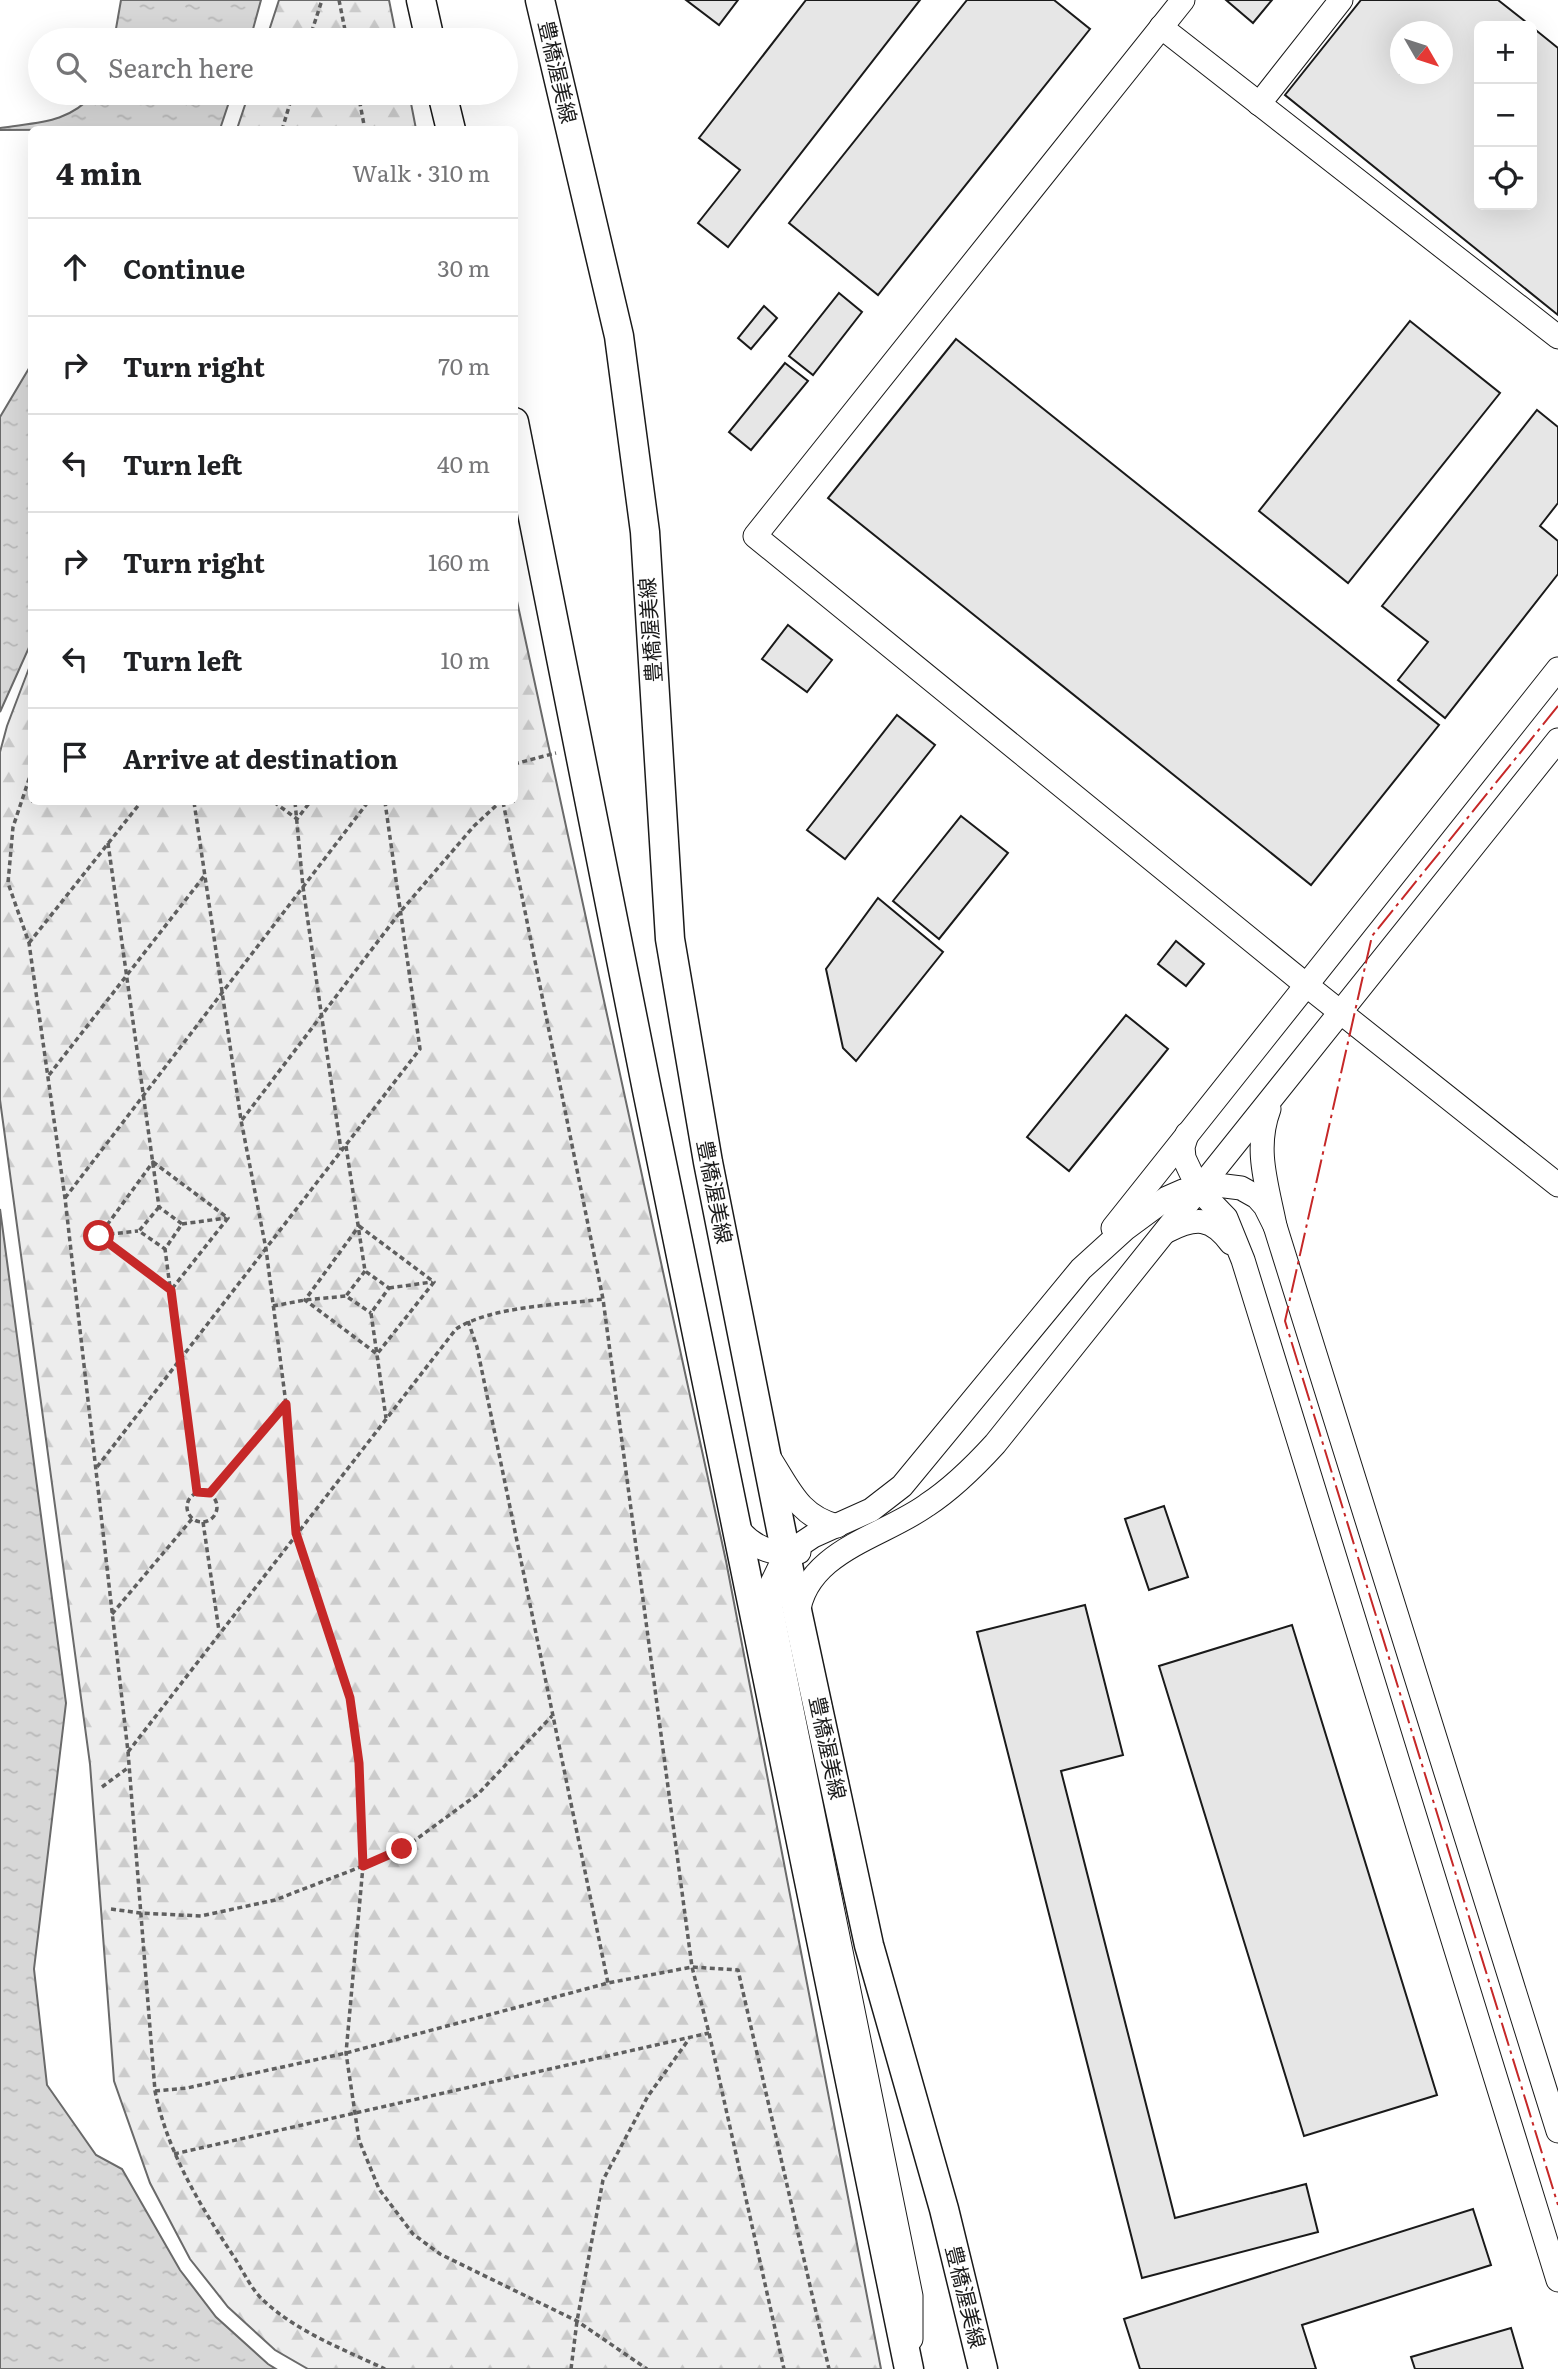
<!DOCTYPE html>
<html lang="en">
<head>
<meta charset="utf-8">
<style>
  body { margin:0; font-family:Literata,"Noto Sans JP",serif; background:#f2f2f2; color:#202124 }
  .controls { position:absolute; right:21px; top:21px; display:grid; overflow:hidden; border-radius:10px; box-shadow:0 7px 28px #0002 }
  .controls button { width:63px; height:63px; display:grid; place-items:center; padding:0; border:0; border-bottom:2px solid #e0e0e0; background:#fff; color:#202124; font:35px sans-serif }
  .compass { position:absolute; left:1390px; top:21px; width:63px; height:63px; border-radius:50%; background:#fff; box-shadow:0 7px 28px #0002; rotate:129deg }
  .stop { position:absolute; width:21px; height:21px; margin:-16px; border:5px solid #c62828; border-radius:50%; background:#fff }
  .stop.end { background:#c62828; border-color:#fff; box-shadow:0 2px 7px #0008 }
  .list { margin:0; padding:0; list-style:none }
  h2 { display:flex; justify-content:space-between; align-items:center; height:91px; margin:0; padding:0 28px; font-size:30px }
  h2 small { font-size:23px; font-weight:400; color:#757577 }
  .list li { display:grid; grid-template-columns:46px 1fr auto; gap:21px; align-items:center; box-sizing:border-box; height:98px; padding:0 28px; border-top:2px solid #e0e0e0 }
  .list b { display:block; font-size:26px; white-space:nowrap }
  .list em { font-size:23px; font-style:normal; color:#757577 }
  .icon { flex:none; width:38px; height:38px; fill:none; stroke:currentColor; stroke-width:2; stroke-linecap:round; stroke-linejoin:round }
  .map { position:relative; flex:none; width:1558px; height:2369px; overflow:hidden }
  .search { position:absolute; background:#fff; box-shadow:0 7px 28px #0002; left:28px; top:28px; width:490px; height:77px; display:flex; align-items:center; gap:18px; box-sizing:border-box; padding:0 24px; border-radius:38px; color:#757577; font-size:26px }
  .panel { position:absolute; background:#fff; box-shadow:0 7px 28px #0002; left:28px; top:126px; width:490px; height:679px; border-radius:10px }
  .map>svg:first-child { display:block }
</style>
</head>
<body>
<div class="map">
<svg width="1558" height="2369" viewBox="0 0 1558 2369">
  <defs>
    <pattern id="forest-firs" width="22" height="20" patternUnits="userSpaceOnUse" patternTransform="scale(1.75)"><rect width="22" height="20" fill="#ededed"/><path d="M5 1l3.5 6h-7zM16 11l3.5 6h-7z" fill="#cbcbcb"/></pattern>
    <pattern id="water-ripples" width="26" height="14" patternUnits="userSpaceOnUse" patternTransform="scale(1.75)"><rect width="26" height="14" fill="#d7d7d7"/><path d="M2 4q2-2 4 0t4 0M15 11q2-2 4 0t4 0" fill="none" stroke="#b8b8b8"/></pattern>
  </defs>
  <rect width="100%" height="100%" fill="#fff"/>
  <!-- forest -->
  <g fill="url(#forest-firs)" stroke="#6a6a6a" stroke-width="2">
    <polygon points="279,0 389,0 397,40 266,40"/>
    <polygon points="249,93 409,93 416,129 237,129"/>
    <polygon points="515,592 726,1561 881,2369 308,2369 275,2350 228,2307 190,2259 150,2183 114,2081 90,1764 0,1100 0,752 7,726 31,663 32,802 514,802"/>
  </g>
  <!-- water -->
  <g fill="url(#water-ripples)" stroke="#6a6a6a" stroke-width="2">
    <polygon points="121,0 261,0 250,40 114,40"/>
    <path d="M95 93H232L220 129 0 130V128C39 122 67 124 95 93Z"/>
    <polygon points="31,365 31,643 0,712 0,417"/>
    <polygon points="0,1209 66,1703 34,1969 47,2085 96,2155 122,2169 180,2270 216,2317 268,2364 276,2369 0,2369"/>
  </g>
  <!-- building -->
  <g fill="#e6e6e6" stroke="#1a1a1a" stroke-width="2" fill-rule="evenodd">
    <polygon points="686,0 738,0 719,25"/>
    <polygon points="806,0 920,0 728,247 698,223 740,170 699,138"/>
    <polygon points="967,0 1054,0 1090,29 878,295 789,223"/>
    <polygon points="1226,0 1272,0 1253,23"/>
    <path d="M1361 0H1498L1531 26H1479V205H1532V27L1558 48V315L1285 95ZM1400 32H1442V74H1400Z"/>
    <polygon points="839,293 862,312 813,375 789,356"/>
    <polygon points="764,306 777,318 751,349 738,338"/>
    <polygon points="1410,321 1500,393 1348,583 1259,511"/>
    <polygon points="956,339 1439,725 1311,885 828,498"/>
    <polygon points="785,363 808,381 751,450 729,432"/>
    <polygon points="1537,410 1558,427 1558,503 1540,526 1558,541 1558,574 1445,718 1398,680 1428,642 1382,606"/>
    <polygon points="788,625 832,660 807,692 762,659"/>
    <polygon points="897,715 935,745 845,859 807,830"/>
    <polygon points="961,816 1008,853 939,939 893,901"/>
    <polygon points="878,898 943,952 856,1061 843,1048 826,969"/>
    <polygon points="1176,941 1204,964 1186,986 1158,964"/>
    <polygon points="1126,1015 1168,1049 1069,1171 1027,1137"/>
    <polygon points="1164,1506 1188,1577 1149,1590 1125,1519"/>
    <polygon points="1085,1605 1123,1755 1061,1771 1175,2218 1306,2184 1318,2232 1142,2278 977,1632"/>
    <polygon points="1292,1625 1437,2095 1304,2136 1159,1666"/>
    <polygon points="1473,2209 1491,2265 1302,2325 1316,2369 1140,2369 1124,2319"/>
    <polygon points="1511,2328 1523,2369 1415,2369 1411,2357"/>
  </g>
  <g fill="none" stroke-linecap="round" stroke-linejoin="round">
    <defs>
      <g id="minor">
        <polyline points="1183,0 755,536 1305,984 1558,1185"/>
        <polyline points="1161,27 1558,337"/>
        <polyline points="1259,104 1341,0"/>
        <path d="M1269 1109C1254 1149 1267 1185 1275 1226L1558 2131"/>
        <polyline points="1187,1134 1183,1147 1184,1158 1199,1190 1226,1218 1243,1260 1558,2280"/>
        <polyline points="1113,1228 1558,669"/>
        <path d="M1167 1231C1195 1217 1211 1216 1231 1243"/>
        <path d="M770 1459C790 1490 799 1516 837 1526"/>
        <path d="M736 1526C752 1548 773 1556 799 1552"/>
        <path d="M798 1615C805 1551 883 1537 927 1505 953 1488 974 1467 995 1444L1558 740"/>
        <polyline points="911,2339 911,2296 771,1607 771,1585 786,1554 813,1536 871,1510 902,1486 1081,1269 1125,1229 1167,1198 1183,1191 1217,1185 1241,1188 1257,1197 1265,1206 1275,1226"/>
      </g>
      <g id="major">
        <polyline points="421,0 430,40"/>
        <polyline points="540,0 619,336 645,532 670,939 708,1162 798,1615 869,1945 944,2209 983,2369"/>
        <polyline points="442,93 451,130"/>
        <polyline points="514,422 647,1090 909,2369"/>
      </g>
    </defs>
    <!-- minor casing -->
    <use href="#minor" stroke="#1a1a1a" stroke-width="25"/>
    <!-- major casing -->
    <use href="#major" stroke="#1a1a1a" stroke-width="31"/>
    <!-- path -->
    <g stroke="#5f5f5f" stroke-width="3.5" stroke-dasharray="5 3.5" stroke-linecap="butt">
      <polyline points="339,0 347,40"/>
      <polyline points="309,40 322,0"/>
      <polyline points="358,93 365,130"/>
      <polyline points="282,130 293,93"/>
      <polyline points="514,764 556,753"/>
      <path d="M32 770 13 827 8 883 29 943 65 1198 128 1752 155 2091C168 2154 201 2207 236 2260 244 2273 252 2290 263 2300 297 2332 343 2349 385 2369"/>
      <polyline points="194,802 241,1120 266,1249 286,1404 296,1533 350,1698 359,1763 363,1866 346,2053 359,2140 379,2189 413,2234 440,2254 577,2321 647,2369"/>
      <polyline points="274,802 297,819 310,802"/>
      <polyline points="295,802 303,887 341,1150"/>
      <polyline points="503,802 603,1299 692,1967 709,2033 784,2369"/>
      <polyline points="108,843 159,1207 182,1224 165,1249 197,1492"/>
      <polyline points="29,943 141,802"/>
      <polyline points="49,1075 205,875"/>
      <polyline points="242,1120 401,911 474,826 500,802"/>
      <polyline points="346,1146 365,1271 389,1288 371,1313 386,1418"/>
      <polygon points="153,1162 228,1218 171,1290 99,1236"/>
      <polyline points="65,1198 368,802"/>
      <polyline points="159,1207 139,1231 165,1249"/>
      <polyline points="182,1224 226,1218"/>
      <polygon points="359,1226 434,1282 377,1354 305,1300"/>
      <polyline points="101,1235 138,1231"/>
      <polyline points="365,1271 346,1296 371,1313"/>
      <polyline points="389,1288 432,1282"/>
      <polyline points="273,1306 305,1300 346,1296"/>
      <polyline points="468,1321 477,1347 608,1983"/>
      <polyline points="97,1467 420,1049 385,802"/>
      <circle cx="202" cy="1507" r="15"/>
      <polyline points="210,1493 286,1404"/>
      <polyline points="203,1522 219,1631"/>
      <polyline points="112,1614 192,1519"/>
      <path d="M128 1752 456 1329C491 1306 560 1305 603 1299"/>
      <polyline points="102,1787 129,1767"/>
      <polyline points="111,1909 140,1913 201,1916 275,1900 363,1866 403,1849 478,1794 552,1716"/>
      <polyline points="155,2091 187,2088 346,2053 608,1983 692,1967 738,1970 829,2369"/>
      <polyline points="174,2154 709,2033"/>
      <polyline points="571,2369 577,2321 603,2180 648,2096 689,2039"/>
    </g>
    <!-- minor -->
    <use href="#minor" stroke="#fff" stroke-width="23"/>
    <!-- major -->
    <use href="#major" stroke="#fff" stroke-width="28"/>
    <!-- power -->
    <polyline stroke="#c62828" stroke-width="2" stroke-dasharray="24 5 3.5 5" stroke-linecap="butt" points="1558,706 1372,936 1285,1321 1558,2205"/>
  </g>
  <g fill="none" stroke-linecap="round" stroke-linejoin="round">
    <!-- route -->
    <polyline stroke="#c62828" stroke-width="9" points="99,1236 171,1290 197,1492 210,1493 286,1404 296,1533 350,1698 359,1763 363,1866 402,1849"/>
  </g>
  <g text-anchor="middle" stroke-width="5" stroke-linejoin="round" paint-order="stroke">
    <!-- street labels -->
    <g font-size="21" fill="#1a1a1a" stroke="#fff">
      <text transform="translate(557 72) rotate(77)" y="7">豊橋渥美線</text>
      <text transform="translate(651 630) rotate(-94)" y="7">豊橋渥美線</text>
      <text transform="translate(714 1192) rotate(79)" y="7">豊橋渥美線</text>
      <text transform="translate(827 1748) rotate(78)" y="7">豊橋渥美線</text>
      <text transform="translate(965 2297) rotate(76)" y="7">豊橋渥美線</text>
    </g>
  </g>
</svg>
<div class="controls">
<button>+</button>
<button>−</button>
<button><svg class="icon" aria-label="locate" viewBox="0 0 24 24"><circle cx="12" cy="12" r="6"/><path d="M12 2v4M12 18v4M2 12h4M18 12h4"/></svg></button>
</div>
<svg class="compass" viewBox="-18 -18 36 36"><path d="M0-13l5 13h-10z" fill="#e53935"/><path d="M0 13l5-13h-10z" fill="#757577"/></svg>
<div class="stop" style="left:99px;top:1236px"></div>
<div class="stop end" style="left:402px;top:1849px"></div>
<div class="search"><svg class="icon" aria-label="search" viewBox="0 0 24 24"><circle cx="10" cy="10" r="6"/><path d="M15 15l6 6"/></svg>Search here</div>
<section class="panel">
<h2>4 min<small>Walk · 310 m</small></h2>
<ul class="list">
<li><svg class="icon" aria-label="ahead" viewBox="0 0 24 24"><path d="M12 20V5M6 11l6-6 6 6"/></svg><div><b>Continue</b></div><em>30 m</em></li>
<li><svg class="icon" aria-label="right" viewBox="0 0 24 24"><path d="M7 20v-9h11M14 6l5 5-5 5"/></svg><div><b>Turn right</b></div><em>70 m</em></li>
<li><svg class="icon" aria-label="left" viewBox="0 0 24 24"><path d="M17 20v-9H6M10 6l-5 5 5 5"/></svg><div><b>Turn left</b></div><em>40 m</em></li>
<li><svg class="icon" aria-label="right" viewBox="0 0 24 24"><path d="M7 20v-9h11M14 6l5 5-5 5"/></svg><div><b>Turn right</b></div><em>160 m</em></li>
<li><svg class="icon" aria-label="left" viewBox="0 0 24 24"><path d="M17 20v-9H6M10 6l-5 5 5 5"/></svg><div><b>Turn left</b></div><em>10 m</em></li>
<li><svg class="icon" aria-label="arrive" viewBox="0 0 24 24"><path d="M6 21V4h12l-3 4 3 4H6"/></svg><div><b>Arrive at destination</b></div></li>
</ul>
</section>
</div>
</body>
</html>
